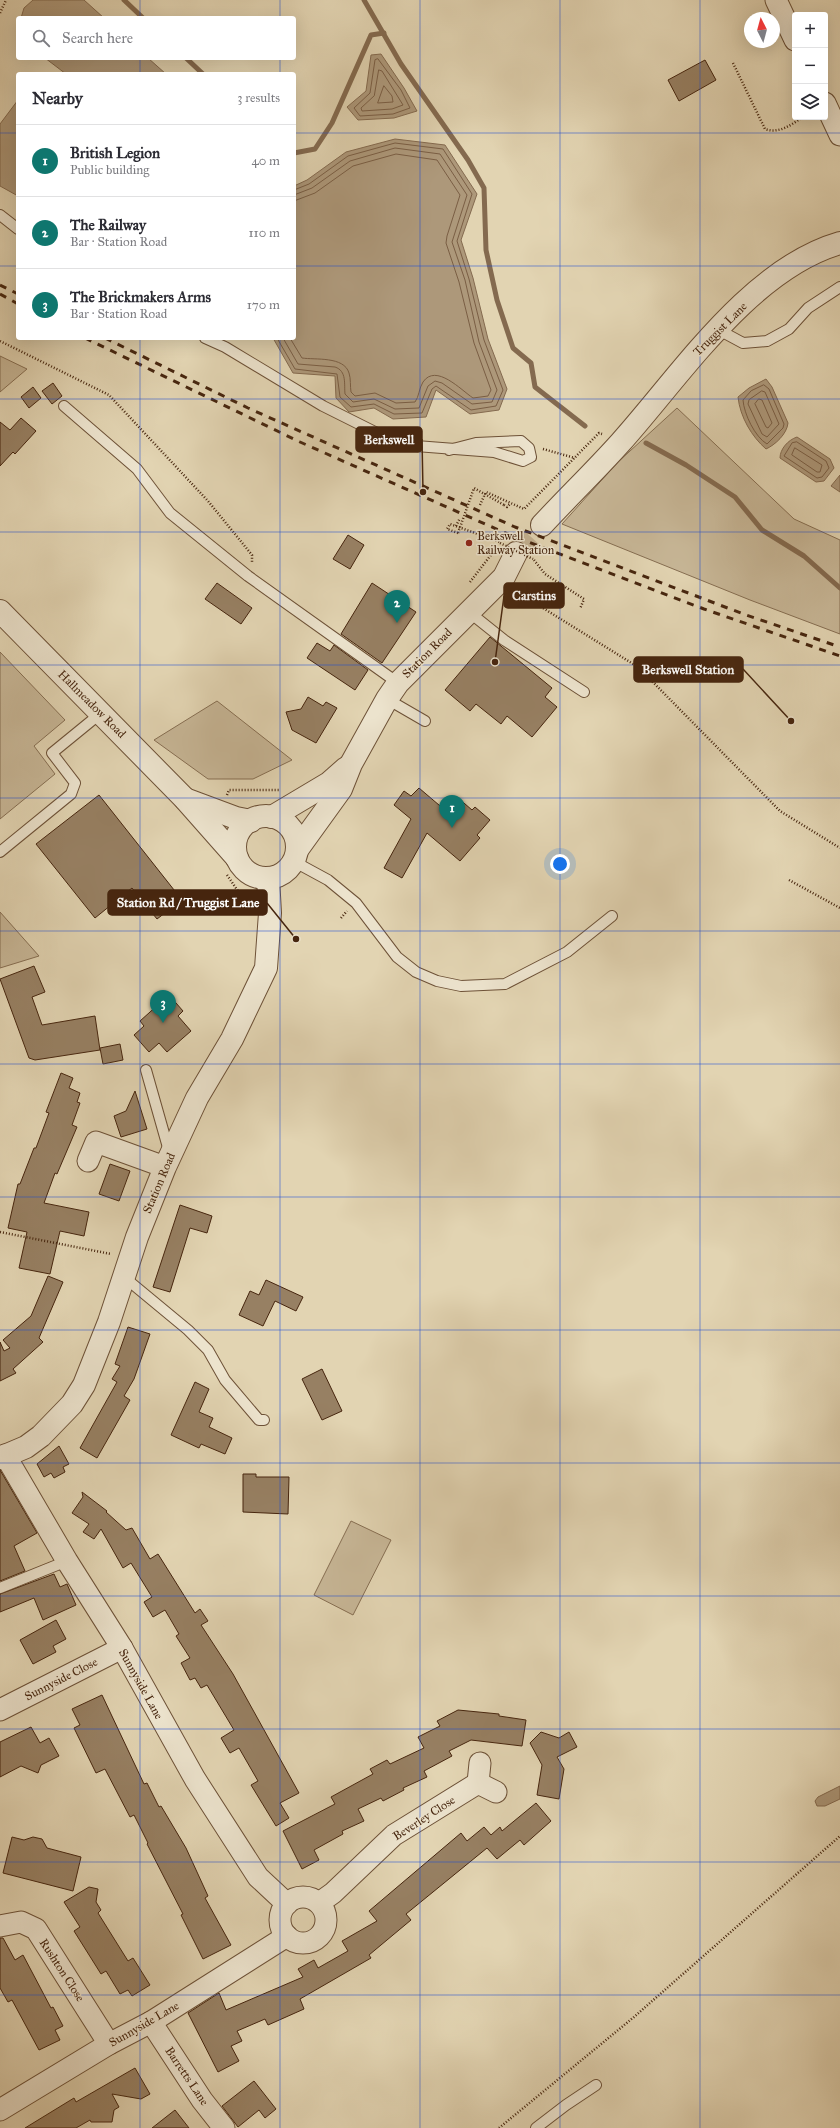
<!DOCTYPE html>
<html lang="en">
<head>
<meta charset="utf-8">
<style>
  body { margin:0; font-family:"IM FELL Great Primer",serif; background:#f7f7f7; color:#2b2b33 }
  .controls { position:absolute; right:12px; top:12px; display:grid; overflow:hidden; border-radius:4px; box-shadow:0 4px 16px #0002 }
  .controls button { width:36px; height:36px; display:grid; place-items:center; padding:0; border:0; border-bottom:1px solid #e1e1e2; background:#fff; color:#2b2b33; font:20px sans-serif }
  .compass { position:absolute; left:744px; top:12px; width:36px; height:36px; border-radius:50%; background:#fff; box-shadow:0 4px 16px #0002; rotate:354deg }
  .you { position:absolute; left:560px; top:864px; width:14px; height:14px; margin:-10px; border:3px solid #fff; border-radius:50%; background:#1a73e8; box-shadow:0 0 0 6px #1a73e833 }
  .badge { display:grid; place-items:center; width:26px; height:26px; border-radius:50%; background:#0f766e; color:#fff; font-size:13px; font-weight:700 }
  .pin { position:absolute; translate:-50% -33px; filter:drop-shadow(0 1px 2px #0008) }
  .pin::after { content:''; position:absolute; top:21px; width:14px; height:12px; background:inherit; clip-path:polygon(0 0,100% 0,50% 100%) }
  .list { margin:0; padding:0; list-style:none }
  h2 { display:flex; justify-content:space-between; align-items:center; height:52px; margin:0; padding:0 16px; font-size:17px }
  h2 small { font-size:13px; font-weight:400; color:#7c7c81 }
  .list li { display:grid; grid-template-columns:26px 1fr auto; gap:12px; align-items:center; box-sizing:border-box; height:72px; padding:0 16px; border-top:1px solid #e1e1e2 }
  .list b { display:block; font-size:15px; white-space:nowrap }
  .list p { margin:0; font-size:13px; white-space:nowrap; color:#7c7c81 }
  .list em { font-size:13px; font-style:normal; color:#7c7c81 }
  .icon { flex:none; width:22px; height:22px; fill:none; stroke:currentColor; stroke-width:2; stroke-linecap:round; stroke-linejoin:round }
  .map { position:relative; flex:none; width:840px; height:2128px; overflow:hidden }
  .search { position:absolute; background:#fff; box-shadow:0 4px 16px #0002; left:16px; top:16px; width:280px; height:44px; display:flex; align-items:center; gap:10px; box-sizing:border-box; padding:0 14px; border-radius:4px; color:#7c7c81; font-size:15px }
  .panel { position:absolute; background:#fff; box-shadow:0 4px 16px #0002; left:16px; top:72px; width:280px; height:268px; border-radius:4px }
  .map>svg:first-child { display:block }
</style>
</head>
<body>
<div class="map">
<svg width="840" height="2128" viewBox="0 0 840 2128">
  <rect width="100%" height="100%" fill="#e2d4b2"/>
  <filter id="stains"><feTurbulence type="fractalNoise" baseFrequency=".005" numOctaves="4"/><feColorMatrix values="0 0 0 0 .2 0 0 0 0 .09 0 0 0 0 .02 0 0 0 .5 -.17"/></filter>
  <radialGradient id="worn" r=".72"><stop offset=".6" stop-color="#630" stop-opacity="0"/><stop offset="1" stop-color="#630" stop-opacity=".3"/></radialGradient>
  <!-- green -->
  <g fill="#c7b696" stroke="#866e52">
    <polygon points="0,356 27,369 0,392"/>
    <polygon points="677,408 794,519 840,540 840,634 750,600 562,524 618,462"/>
    <polygon points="0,652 65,720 34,746 55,774 0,819"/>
    <polygon points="217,701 292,760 253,779 208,779 154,740"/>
    <polygon points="0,912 39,956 0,968"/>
    <polygon points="351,1521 391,1540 353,1615 314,1595"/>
  </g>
  <!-- water -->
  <g fill="#ad987a" stroke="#846a4f">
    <polygon points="33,0 84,0 104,18 21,18 24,8"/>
    <polygon points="381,54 404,88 417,111 394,118 358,120 347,107 366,91 371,55"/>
    <polygon points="45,58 148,58 166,74 66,74"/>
    <polygon points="18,100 18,196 0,186 0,124"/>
    <polygon points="395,139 445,145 477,194 461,240 473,278 488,339 507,389 499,410 470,414 436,390 426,417 393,419 374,408 349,412 336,398 335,376 293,373 273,338 294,338 294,186 307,180 346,152"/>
    <path d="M766 379 772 387 788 423C787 434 775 445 766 449 752 437 740 417 738 397L749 388Z"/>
    <path d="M797 437 830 459 834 468 824 481 816 482 780 458C780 449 788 440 797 437Z"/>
    <polygon points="840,475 840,492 831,486"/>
    <polygon points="840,1786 840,1799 825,1806 817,1806 815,1801 818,1797"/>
  </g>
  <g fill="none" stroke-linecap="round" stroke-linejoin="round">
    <!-- shore -->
    <g stroke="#7a5e44" stroke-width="1">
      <polygon points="378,59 401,90 410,108 393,114 360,116 354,108 370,93 375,60"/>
      <polygon points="379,70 382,71 403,105 392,109 362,111 361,108 374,96"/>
      <polygon points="384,86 392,96 393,102 378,103"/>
      <polyline points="277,338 295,369 337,374 340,397 351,407 374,404 394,414 422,413 432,389 436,386 471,410 496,406 503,390 484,340 469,279 457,241 472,194 443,149 395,143 348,156 309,184 294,190"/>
      <path d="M283 338 298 364 335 367C347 371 344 384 345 394L353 402 374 399 395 409 419 408 428 386 435 381 442 383 472 404 492 402 497 390 479 342 465 280 452 242 467 195 440 154 395 148 350 161 312 188 294 195"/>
      <path d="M290 338 302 358C315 360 344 356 349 373 351 379 350 386 351 392L355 396 375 393 396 403 415 402C419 397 419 388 423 382 436 363 461 390 473 398L488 396 491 390 474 343 459 282 446 243 447 236 460 195 437 160 396 154 353 166 315 193 294 201"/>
      <path d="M764 385 769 389 784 424 783 428 767 444C755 437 744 414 743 400L751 391Z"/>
      <polygon points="762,391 765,392 779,424 767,437 762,434 748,404 749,400"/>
      <polygon points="759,399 762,400 772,423 768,428 766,427 755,404"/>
      <polygon points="797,442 826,461 829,468 822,477 817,478 784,456 792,443"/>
      <polygon points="795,448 822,465 820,472 817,472 792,455"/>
    </g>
    <!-- stream -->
    <g stroke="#846a4f" stroke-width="5">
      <polyline points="124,0 143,18"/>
      <polyline points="364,0 401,64 468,160 484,188 486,250 497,300 513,348 531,363 535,387 585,426"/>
      <polyline points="186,58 203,74"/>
      <polyline points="294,153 315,149 332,123 371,35 384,33"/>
      <polyline points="646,443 686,465 735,497 762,530 804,556 840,588"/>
    </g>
  </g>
  <!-- building -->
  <g fill="#978063" stroke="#46250e">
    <polygon points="705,60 716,80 679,101 668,80"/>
    <polygon points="53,383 62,396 52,404 42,391"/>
    <polygon points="33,387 41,398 29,408 21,397"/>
    <polygon points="21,418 36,431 15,454 13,452 0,466 0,422 10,430"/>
    <polygon points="348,535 364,545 350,569 333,559"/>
    <polygon points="217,583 252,608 241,624 205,599"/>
    <polygon points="372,583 416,612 382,663 341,634"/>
    <polygon points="490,637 552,688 545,697 557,707 532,737 507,716 501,724 476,704 470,711 445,690"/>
    <polygon points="317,643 330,651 334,645 368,670 355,690 307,658"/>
    <polygon points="308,697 323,706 326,702 337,708 316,743 292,730 286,712 301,709"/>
    <polygon points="419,788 446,811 457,797 472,810 475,807 490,820 477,835 480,838 460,861 427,833 402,878 384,868 411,819 394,805 404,791 411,796"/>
    <polygon points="99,795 182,900 157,919 132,888 95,918 36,844"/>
    <polygon points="34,966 45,992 32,997 42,1025 95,1016 100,1050 35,1060 29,1058 0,979"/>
    <polygon points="169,995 183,1011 178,1016 191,1031 167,1052 159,1043 149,1052 134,1035 144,1026 140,1021"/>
    <polygon points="120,1044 123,1060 103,1064 100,1048"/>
    <polygon points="61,1073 73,1078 69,1088 80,1093 77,1102 80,1103 72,1125 77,1127 57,1174 55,1173 44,1203 89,1212 84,1236 60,1231 50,1274 19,1268 27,1232 8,1228 18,1184 20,1184 34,1148 36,1148 49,1113 46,1112"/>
    <polygon points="135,1091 147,1129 121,1137 114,1116 126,1111"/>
    <polygon points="110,1164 130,1171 119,1201 99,1194"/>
    <polygon points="180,1205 212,1216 207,1233 190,1228 170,1292 153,1287"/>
    <polygon points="48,1276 63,1282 39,1338 43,1342 13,1369 16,1373 0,1381 0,1342 4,1351 10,1348 3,1340 31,1316"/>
    <polygon points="266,1280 303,1297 296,1311 275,1301 263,1326 239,1315 250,1291 259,1295"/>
    <polygon points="128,1327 150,1334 134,1379 124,1396 130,1400 97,1458 80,1448 117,1382 112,1379 120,1366 115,1364"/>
    <polygon points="322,1369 342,1411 322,1420 302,1379"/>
    <polygon points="195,1382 209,1389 199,1412 213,1418 209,1427 232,1438 225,1454 201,1444 199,1448 171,1435"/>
    <polygon points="59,1446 69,1464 63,1467 65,1472 54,1478 51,1473 44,1477 37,1464"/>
    <polygon points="0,1470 37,1533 14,1546 25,1571 0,1581"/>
    <polygon points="243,1474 256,1474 256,1477 289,1477 288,1514 243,1512"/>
    <polygon points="82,1492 107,1511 106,1512 126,1530 132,1528 150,1559 158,1554 195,1613 200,1609 208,1621 201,1625 233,1674 299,1793 280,1803 289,1818 276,1826 251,1785 258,1781 239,1748 230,1753 221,1738 234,1730 207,1685 201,1688 195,1678 190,1680 181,1663 190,1658 176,1636 179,1634 165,1610 153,1617 144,1602 152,1597 131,1563 123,1568 101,1529 94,1539 83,1532 89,1524 72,1513 83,1497"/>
    <polygon points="54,1574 60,1587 67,1584 76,1605 43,1620 34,1598 0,1612 0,1594"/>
    <polygon points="56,1620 66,1639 53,1646 56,1652 33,1664 20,1640"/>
    <polygon points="102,1695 144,1784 147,1783 159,1807 161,1806 186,1848 208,1896 205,1898 231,1945 203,1959 181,1915 183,1914 147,1844 148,1843 134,1815 130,1817 105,1769 96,1773 74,1728 80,1725 72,1709"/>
    <polygon points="458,1710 499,1714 499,1716 526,1720 522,1746 471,1740 449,1751 452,1756 424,1771 427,1777 403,1788 404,1790 383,1801 381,1798 358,1809 364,1821 342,1831 343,1834 314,1850 319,1860 302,1869 283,1831 335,1804 331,1797 373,1774 370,1769 387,1760 390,1764 424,1748 418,1737 440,1726 437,1721"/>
    <polygon points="31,1727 40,1743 49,1738 59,1756 41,1765 38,1773 21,1766 0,1777 0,1742"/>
    <polygon points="541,1732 559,1738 569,1732 577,1747 557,1757 564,1769 559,1799 537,1795 542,1765 530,1743"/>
    <polygon points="536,1803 551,1821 524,1845 520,1840 497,1859 487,1848 406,1914 411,1920 369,1955 371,1958 300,1999 304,2009 268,2025 265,2019 237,2031 242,2041 231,2046 239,2061 218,2072 188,2013 219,1993 226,2010 303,1977 298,1969 314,1960 318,1968 348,1951 342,1941 377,1921 369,1911 461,1833 467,1841 484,1827 491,1835 500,1827 502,1831"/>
    <polygon points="12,1837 24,1840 33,1837 42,1839 47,1848 81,1857 73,1891 3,1873"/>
    <polygon points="89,1887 98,1889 96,1902 101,1910 98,1913 128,1961 133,1958 150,1985 132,1996 128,1990 120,1994 106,1971 101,1974 74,1931 80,1927 64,1902"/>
    <polygon points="0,1938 3,1938 15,1960 23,1955 51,2008 53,2007 63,2026 55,2030 60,2040 39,2050 12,2000 8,2002 0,1988"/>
    <polygon points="135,2068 150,2094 141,2099 112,2094 119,2107 114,2110 112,2122 91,2122 90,2120 76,2128 25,2128 74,2098 76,2102"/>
    <polygon points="254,2081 276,2109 265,2118 259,2110 238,2127 222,2106"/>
    <polygon points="175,2110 189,2128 152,2128"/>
  </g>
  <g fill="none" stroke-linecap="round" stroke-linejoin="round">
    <!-- tertiary-tunnel -->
    <polyline stroke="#c3b191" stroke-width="22" stroke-dasharray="22 11" stroke-linecap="butt" points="516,553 542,525"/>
    <defs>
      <g id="service">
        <polyline points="0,215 18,229"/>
        <polyline points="717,329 743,343 767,341 789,329 808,308 840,287"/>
        <polyline points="205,338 225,347 323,406 383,436 416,446 494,452 523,461 531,457 529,448 521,441 476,443 449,450"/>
        <polyline points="64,406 137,469 170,513 248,576 398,683"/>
        <polyline points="469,612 504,640 584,692"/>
        <polyline points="387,699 425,721"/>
        <polyline points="0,852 71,794 75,783 52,753 101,713"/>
        <polyline points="293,861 328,880 356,903 397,957 416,972 437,981 461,986 505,984 567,952 612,916"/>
        <polyline points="146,1070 169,1151"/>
        <polyline points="124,1277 188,1330 208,1350 225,1380 259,1420 264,1420"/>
        <polyline points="0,1588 67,1561"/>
        <polyline points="536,2128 566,2105 596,2085"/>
      </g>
      <g id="minor">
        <polyline points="776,0 795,40"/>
        <polyline points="825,103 840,135"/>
        <polyline points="88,1161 96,1142 165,1167"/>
        <polyline points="5,1455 67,1561 122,1648 195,1779 258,1877 287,1904"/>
        <polyline points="0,1710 122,1648"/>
        <polyline points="478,1783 480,1763"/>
        <circle cx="303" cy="1920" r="23"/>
        <polyline points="319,1903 333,1893 394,1835 478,1783 496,1792"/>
        <polyline points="0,1926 21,1922 36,1929 109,2044"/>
        <polyline points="151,2022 202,2100 224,2128"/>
        <polyline points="0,2110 109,2044 151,2022 287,1936"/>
      </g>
      <g id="tertiary">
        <path d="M542 525C568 497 596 470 621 442 681 375 750 269 840 243"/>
        <polyline points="0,611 184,798 237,858"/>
        <polyline points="185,799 236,818 251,821"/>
        <circle cx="266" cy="847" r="31"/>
        <polyline points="272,817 329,783 346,768"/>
        <polyline points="297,850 341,789 351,764 387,699 398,683 504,577 516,553"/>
        <polyline points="0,1458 26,1447 41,1436 72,1404 84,1385 109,1322 137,1237 165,1167 197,1098 232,1039 266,968 270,913 268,878"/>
      </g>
    </defs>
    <!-- service casing -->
    <use href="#service" stroke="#6d5137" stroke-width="12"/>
    <!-- minor casing -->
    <use href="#minor" stroke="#6d5137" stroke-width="23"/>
    <!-- tertiary casing -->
    <use href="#tertiary" stroke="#6d5137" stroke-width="24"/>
    <!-- path -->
    <g stroke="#46250e" stroke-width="2.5" stroke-dasharray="1 2" stroke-linecap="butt">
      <polyline points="0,13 6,0"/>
      <path d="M733 63 765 129C779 134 791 125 803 117"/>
      <polyline points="0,341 109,395 208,501 252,555 252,563"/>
      <polyline points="543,449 575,458"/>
      <polyline points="480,505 486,492 524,509 599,433 602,434"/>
      <polyline points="504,505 507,507 510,504"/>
      <polyline points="456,526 460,518"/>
      <polyline points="458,533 447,529 450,524 500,542"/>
      <polyline points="534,560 545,574 584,599 580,609"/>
      <polyline points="470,582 494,551"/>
      <polyline points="514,593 530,600 638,667 780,811 840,848"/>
      <polyline points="227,795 229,790 279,790"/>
      <polyline points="227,875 249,907"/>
      <polyline points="789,880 840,908"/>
      <polyline points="341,918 347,911"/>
      <polyline points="0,1232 111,1254"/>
      <polyline points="499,2128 634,2017 840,1836"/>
    </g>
    <!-- service -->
    <use href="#service" stroke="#ece3cd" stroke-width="10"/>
    <!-- minor -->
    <use href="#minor" stroke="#ece3cd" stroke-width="21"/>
    <!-- tertiary -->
    <use href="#tertiary" stroke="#ece3cd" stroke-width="22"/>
    <!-- rail -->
    <g stroke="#46250e" stroke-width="3" stroke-dasharray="7 7" stroke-linecap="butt">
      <polyline points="0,285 18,294"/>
      <polyline points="0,294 18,304"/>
      <polyline points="85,338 300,442 510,535 704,609 840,656"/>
      <polyline points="105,338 248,408 515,527 746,615 840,647"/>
    </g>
    <!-- path-bridge -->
    <g stroke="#46250e" stroke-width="2.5" stroke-dasharray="1 2" stroke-linecap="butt">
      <polyline points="458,533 474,488 504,505"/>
      <polyline points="500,543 533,559"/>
    </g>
  </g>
  <!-- grid -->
  <path fill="none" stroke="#1d4ed8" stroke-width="1" stroke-opacity="0.55" d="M140 0V18M280 0V18M420 0V2128M560 0V2128M700 0V2128M140 58V74M280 58V74M0 133H18M294 133H840M0 266H18M294 266H840M140 338V2128M280 338V2128M0 399H840M0 532H840M0 665H840M0 798H840M0 931H840M0 1064H840M0 1197H840M0 1330H840M0 1463H840M0 1596H840M0 1729H840M0 1862H840M0 1995H840"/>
  <!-- markers -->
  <circle fill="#8f2418" stroke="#ece3cd" stroke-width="1.5" cx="469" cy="543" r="4"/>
  <g text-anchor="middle" stroke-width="3" stroke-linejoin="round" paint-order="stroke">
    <!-- street labels -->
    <g font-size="12" fill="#46250e" stroke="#ece3cd">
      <text transform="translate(720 329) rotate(-45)" y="4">Truggist Lane</text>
      <text transform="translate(427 653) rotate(-45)" y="4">Station Road</text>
      <text transform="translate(92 704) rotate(45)" y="4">Hallmeadow Road</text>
      <text transform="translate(159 1183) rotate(-67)" y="4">Station Road</text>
      <text transform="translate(61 1679) rotate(-27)" y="4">Sunnyside Close</text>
      <text transform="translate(141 1684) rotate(61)" y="4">Sunnyside Lane</text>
      <text transform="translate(424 1818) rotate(-33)" y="4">Beverley Close</text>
      <text transform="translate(62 1970) rotate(57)" y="4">Rushton Close</text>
      <text transform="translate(144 2024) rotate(-30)" y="4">Sunnyside Lane</text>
      <text transform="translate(187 2076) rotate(56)" y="4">Barretts Lane</text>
    </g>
    <!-- poi labels -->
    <g font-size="12" fill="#46250e" stroke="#ece3cd" text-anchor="start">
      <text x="477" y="540">Berkswell<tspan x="477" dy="14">Railway Station</tspan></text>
    </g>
  </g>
  <!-- callouts -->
  <path fill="none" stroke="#46250e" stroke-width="1.5" d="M423 492L422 439M495 662L504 596M791 721L743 669M296 939L267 903"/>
  <g fill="#46250e" stroke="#ece3cd" stroke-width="1.5">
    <circle cx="423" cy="492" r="4"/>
    <circle cx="495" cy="662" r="4"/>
    <circle cx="791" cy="721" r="4"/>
    <circle cx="296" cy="939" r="4"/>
  </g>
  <g fill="#46250e" stroke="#46250e" stroke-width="1.5">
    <rect x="356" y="427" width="66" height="25" rx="4"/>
    <rect x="504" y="583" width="60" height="25" rx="4"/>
    <rect x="634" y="657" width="109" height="25" rx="4"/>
    <rect x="108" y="890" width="159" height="25" rx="4"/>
  </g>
  <g font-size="13" text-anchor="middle" font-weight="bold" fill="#fff">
    <text x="389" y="444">Berkswell</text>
    <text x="534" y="600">Carstins</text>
    <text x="688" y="674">Berkswell Station</text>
    <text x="188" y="907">Station Rd / Truggist Lane</text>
  </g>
  <rect width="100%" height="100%" filter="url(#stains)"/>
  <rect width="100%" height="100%" fill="url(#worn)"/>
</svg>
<div class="controls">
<button>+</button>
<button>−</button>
<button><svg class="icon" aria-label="layers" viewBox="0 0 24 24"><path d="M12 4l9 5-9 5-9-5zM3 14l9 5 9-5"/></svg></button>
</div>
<svg class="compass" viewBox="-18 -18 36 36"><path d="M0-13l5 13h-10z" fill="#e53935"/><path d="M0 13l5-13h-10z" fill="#7c7c81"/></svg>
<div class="you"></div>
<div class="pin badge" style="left:452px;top:828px">1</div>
<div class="pin badge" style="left:397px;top:623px">2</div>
<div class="pin badge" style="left:163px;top:1023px">3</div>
<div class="search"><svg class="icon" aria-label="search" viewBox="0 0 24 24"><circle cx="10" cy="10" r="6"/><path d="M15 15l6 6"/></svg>Search here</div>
<section class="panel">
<h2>Nearby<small>3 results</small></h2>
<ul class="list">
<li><span class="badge">1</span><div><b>British Legion</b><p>Public building</p></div><em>40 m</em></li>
<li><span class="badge">2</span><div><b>The Railway</b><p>Bar · Station Road</p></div><em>110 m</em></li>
<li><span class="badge">3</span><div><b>The Brickmakers Arms</b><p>Bar · Station Road</p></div><em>170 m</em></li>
</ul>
</section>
</div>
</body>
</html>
